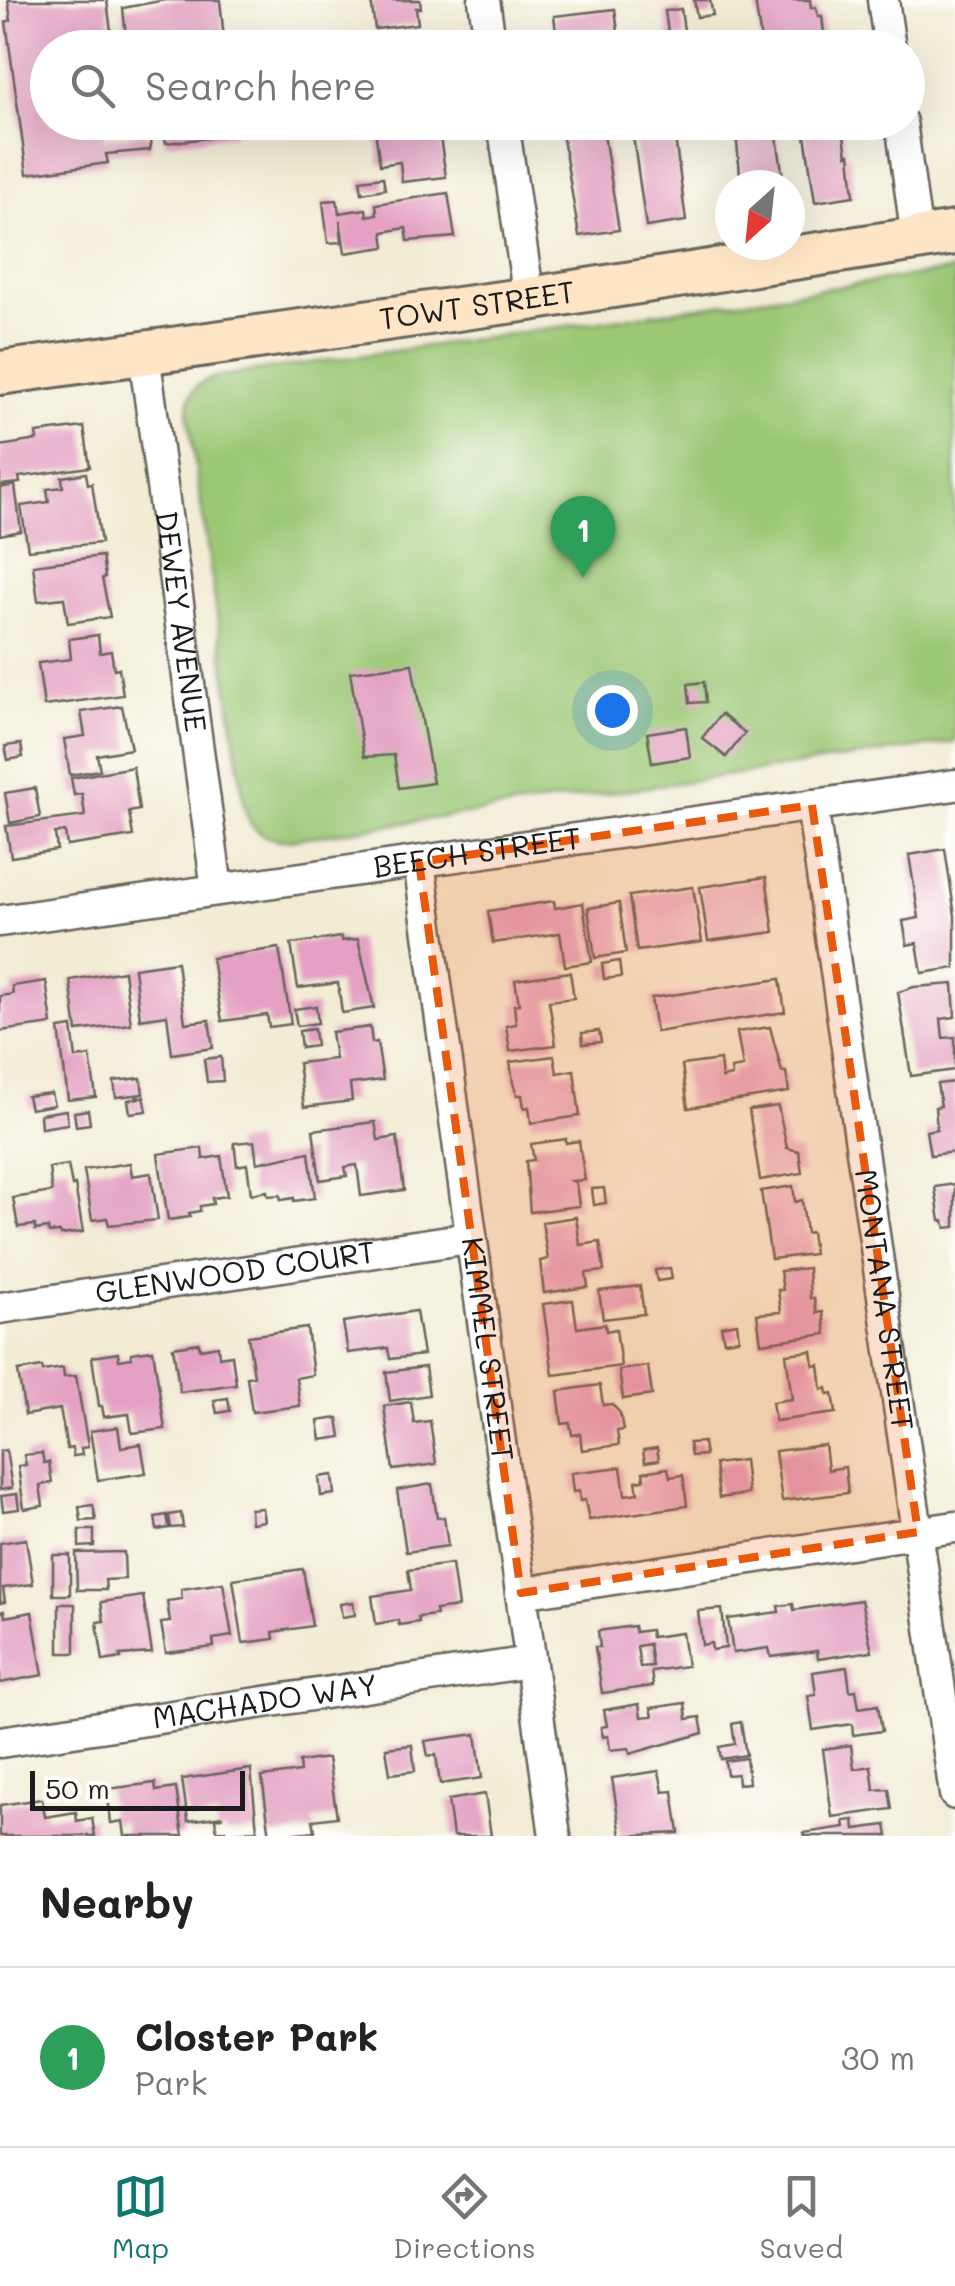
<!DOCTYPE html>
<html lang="en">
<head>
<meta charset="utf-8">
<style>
  body { margin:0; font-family:Mali,sans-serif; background:#f6f6f6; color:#222 }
  .compass { position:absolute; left:715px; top:170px; width:90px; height:90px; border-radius:50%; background:#fff; box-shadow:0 10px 40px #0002; rotate:207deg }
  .scale { position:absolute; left:30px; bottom:25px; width:215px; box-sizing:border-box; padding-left:10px; border:5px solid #1c1c1c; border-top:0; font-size:28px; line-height:35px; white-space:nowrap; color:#1c1c1c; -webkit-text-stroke:8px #fdfcf7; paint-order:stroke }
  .you { position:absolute; left:612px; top:710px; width:35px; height:35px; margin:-25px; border:8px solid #fff; border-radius:50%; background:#1a73e8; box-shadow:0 0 0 15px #1a73e833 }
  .badge { display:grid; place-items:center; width:65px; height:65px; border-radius:50%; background:#0f766e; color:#fff; font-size:32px; font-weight:700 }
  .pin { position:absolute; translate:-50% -82px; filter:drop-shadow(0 2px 5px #0008) }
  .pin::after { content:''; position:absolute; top:52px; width:35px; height:30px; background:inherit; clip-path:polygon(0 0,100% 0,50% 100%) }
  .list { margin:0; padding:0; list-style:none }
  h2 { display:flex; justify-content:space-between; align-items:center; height:130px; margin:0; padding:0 40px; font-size:42px }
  h2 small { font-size:32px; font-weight:400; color:#767676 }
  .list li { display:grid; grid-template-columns:65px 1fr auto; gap:30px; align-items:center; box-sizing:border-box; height:180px; padding:0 40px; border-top:2px solid #e0e0e0 }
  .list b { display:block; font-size:38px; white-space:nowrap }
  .list p { margin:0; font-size:32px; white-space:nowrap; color:#767676 }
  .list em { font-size:32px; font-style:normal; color:#767676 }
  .icon { flex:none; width:55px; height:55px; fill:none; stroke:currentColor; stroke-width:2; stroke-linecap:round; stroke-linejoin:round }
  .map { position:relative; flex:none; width:955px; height:1836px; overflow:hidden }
  .search { position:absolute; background:#fff; box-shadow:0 10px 40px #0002; left:30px; right:30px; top:30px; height:110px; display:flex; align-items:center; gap:25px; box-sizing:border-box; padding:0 35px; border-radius:55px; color:#767676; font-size:38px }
  .sheet { height:310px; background:#fff }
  nav { display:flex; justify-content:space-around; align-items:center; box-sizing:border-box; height:140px; border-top:2px solid #e0e0e0; background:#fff; font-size:28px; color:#767676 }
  nav a { display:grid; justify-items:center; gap:5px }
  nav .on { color:#0f766e }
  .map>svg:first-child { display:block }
</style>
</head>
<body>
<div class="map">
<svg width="955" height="1836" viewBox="0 0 955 1836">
  <rect width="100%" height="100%" fill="#fdfcf7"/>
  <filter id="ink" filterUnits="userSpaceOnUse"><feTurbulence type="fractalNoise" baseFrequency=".01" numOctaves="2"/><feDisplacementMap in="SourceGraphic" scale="20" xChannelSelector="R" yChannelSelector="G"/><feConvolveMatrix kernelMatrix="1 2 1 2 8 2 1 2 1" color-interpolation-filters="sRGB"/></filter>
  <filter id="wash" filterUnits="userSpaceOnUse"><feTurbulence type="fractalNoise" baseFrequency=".0048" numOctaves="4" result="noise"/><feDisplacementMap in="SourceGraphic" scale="40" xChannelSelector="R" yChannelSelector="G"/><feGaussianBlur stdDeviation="2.25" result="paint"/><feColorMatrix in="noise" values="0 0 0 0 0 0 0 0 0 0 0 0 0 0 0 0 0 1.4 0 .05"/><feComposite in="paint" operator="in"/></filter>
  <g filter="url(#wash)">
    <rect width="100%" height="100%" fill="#f2ecd5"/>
    <!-- green -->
    <path fill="#9cc876" stroke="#5c7249" stroke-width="2.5" d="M955 270V742L288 840C266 840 250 832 245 809L188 414C187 392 198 380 220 376Z"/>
    <g id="blocks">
      <!-- building -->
      <g fill="#e4a1c3" fill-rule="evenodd">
        <polygon points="8,0 107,0 113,48 48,48 48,122 101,122 104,139 144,133 152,139 150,150 106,154 108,163 27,174 6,22 11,20"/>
        <polygon points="165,0 220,0 225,48 127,48 123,8"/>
        <polygon points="371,0 420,0 421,8 416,8 418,24 375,29"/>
        <polygon points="694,0 710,0 713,15 697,17"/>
        <polygon points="755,0 810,0 811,8 816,7 818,16 822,16 825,42 762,48"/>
        <polygon points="615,9 620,48 558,48 554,16"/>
        <polygon points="681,9 685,38 669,40 665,11"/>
        <polygon points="413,34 415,48 355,48 383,41 382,38"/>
        <polygon points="150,122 233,122 235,135 166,143 163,130"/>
        <polygon points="374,122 425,122 426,131 439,130 446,177 402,182 400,162 380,165"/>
        <polygon points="572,122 602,122 619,230 579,236 561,127 573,125"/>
        <polygon points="631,122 673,122 686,221 646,227"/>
        <polygon points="735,122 775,122 784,185 741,185"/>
        <polygon points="803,122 842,122 847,155 850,154 854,196 815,202"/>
        <polygon points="383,177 385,189 362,193 360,180"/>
        <polygon points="448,193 455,237 408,241 406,228 383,232 385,247 345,253 340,220 342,242 328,243 323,201 337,200 339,213 366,209 367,216 377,214 376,204"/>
        <polygon points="84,427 90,467 19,477 20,483 0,485 0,446 37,440 36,433"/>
        <polygon points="86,473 88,484 92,483 101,543 28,550 21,506 49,502 47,489 63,487 62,477"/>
        <polygon points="15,485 21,531 0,535 0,488"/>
        <polygon points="102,556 105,577 102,578 110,617 68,623 64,598 38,601 33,565"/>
        <polygon points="98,635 100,653 111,651 114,669 119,668 123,695 44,706 38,663 71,659 69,639"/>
        <polygon points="412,664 433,783 399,788 394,755 364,757 350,672"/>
        <polygon points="704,682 706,702 690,703 688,684"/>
        <polygon points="122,706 131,749 97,755 100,770 70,775 64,739 85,736 81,712"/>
        <polygon points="721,714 745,733 726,757 702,738"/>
        <polygon points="686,727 690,757 652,763 647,733"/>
        <polygon points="21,744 23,757 8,760 5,746"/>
        <polygon points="133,767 139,810 129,812 133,836 67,846 65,832 55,833 57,850 11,857 6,826 85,816 82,794 74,795 71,778"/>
        <polygon points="35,788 40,817 10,823 5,793"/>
        <polygon points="945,849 955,916 955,968 922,973 917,943 907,945 903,921 919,918 909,855"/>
        <polygon points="766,877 774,932 708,941 700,887"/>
        <polygon points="693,887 702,942 637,951 629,896"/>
        <polygon points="554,901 555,908 583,903 592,962 565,966 560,933 493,943 488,911"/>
        <polygon points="619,903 626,953 595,958 588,908"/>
        <polygon points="341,937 342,941 358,939 374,1008 342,1013 338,983 298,988 291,944"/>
        <polygon points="279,948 291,1024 269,1027 267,1015 222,1021 212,958"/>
        <polygon points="619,961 621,977 604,979 602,964"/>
        <polygon points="177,962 185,1023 209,1020 213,1048 172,1054 167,1015 140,1019 134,968"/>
        <polygon points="124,971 131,1024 77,1031 70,980"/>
        <polygon points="570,972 574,998 549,1001 556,1045 510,1051 506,1026 516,1024 514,1005 519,1004 515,980"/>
        <polygon points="780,979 785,1012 656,1032 651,998"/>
        <polygon points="46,981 52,1024 0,1031 0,996 13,994 12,986"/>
        <polygon points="953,984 955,1017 941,1019 943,1038 955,1037 955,1070 911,1076 898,992 914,987"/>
        <polygon points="316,1006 318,1023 297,1026 294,1009"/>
        <polygon points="72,1027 76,1058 90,1056 96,1097 68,1100 59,1029"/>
        <polygon points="370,1027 372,1043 377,1042 383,1080 350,1084 352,1101 304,1107 298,1063 335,1059 331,1032"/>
        <polygon points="770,1027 782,1072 786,1072 789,1092 688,1108 682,1065 720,1060 722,1078 732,1076 731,1069 743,1067 737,1032"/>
        <polygon points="314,1029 316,1046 301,1048 299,1031"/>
        <polygon points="599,1031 601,1042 583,1044 582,1033"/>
        <polygon points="554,1056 557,1073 574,1070 580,1116 531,1123 529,1107 524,1108 522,1095 517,1095 513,1083 510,1062"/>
        <polygon points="221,1057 223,1081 207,1082 204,1059"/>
        <polygon points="141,1078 143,1094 116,1097 114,1081"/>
        <polygon points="955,1082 955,1152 930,1155 926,1131 937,1129 935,1107 941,1106 937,1084"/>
        <polygon points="51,1093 54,1105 30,1109 27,1096"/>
        <polygon points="144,1097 147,1111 130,1113 128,1100"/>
        <polygon points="778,1106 787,1148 799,1151 802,1173 760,1180 749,1110"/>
        <polygon points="66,1110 68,1124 41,1128 40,1114"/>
        <polygon points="88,1110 90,1124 76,1126 74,1112"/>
        <polygon points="375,1122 378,1140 397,1137 404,1190 361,1196 357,1165 345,1167 347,1176 320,1180 313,1130"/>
        <polygon points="566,1139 566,1143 579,1141 585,1180 572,1181 576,1183 579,1206 530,1212 526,1161 534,1160 531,1144"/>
        <polygon points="254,1141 257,1163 309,1152 315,1198 294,1201 294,1198 281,1200 280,1195 268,1196 267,1191 251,1194 247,1164 237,1166 234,1143"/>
        <polygon points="202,1148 203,1159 221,1156 227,1196 212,1198 213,1204 200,1206 200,1211 189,1213 190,1217 168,1220 158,1154"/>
        <polygon points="130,1163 132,1176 151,1173 158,1220 109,1225 107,1218 92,1220 84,1170"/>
        <polygon points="68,1165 72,1186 75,1185 83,1232 61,1235 60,1232 49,1233 48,1228 35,1230 35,1225 18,1227 13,1198 52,1192 49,1168"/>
        <polygon points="955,1184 955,1227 946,1228 944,1221 940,1221 935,1187"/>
        <polygon points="793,1186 795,1202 802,1200 806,1233 811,1232 814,1254 771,1259 761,1191"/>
        <polygon points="604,1188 606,1203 594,1205 592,1189"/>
        <polygon points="576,1217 580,1245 600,1242 604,1271 586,1273 588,1287 544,1293 540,1261 548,1259 542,1222"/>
        <polygon points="670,1268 672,1279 657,1281 655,1270"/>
        <polygon points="808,1268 810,1298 814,1298 817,1313 823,1312 826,1334 761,1343 757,1314 781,1312 778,1290 783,1290 780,1271"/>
        <polygon points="640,1286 644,1314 603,1319 599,1291"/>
        <polygon points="573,1300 577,1328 605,1324 606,1331 616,1329 621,1366 553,1375 543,1304"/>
        <polygon points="416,1311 423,1355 390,1359 388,1348 348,1353 343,1322"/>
        <polygon points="737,1323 739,1339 724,1341 721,1326"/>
        <polygon points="307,1328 313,1375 296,1378 300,1406 252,1412 247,1377 254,1376 248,1336"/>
        <polygon points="199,1343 200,1349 218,1346 219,1357 232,1355 236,1384 180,1392 173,1347"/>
        <polygon points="153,1350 165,1429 132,1433 129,1414 104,1417 102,1406 99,1406 92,1357 118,1353 119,1360 132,1358 131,1353"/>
        <polygon points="812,1351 814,1366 819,1365 822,1389 827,1388 828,1394 833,1393 836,1413 775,1421 772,1402 792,1399 786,1354"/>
        <polygon points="648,1366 652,1395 623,1399 619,1370"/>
        <polygon points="42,1367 43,1371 63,1368 64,1377 76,1376 88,1447 81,1448 82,1455 73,1456 72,1448 67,1449 60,1409 25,1415 18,1371"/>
        <polygon points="425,1367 429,1395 390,1401 386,1372"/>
        <polygon points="600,1385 603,1405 612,1404 620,1413 623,1430 617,1431 619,1445 582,1450 580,1434 572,1435 570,1423 562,1424 558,1391"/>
        <polygon points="228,1398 230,1411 217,1413 214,1400"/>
        <polygon points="411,1402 414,1423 430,1421 436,1464 393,1470 384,1406"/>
        <polygon points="338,1418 341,1437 321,1440 318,1421"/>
        <polygon points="118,1427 121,1447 141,1444 146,1473 98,1480 90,1431"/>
        <polygon points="703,1442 705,1455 691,1456 689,1443"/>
        <polygon points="825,1445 828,1470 845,1467 848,1493 782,1501 775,1451"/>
        <polygon points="657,1448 659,1460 645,1462 643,1450"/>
        <polygon points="6,1450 12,1488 0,1490 0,1451"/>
        <polygon points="42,1453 44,1463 49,1462 52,1483 40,1485 43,1506 24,1509 18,1466 26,1465 24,1455"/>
        <polygon points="744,1460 748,1494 719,1498 715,1464"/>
        <polygon points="621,1467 625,1495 638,1493 636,1481 644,1480 643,1472 668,1468 670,1477 683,1475 687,1506 589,1520 585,1500 580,1501 579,1491 573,1492 571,1473"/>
        <polygon points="333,1475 335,1494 321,1496 319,1477"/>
        <polygon points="432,1484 437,1518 444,1517 448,1546 406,1552 397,1490"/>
        <polygon points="17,1494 19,1509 3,1511 1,1496"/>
        <polygon points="93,1505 96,1520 81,1521 79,1507"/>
        <polygon points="262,1508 264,1521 251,1523 250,1509"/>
        <polygon points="181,1513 183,1527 171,1528 169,1515"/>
        <polygon points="167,1515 169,1528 157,1530 155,1517"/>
        <polygon points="79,1530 94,1530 94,1546 79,1547"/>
        <polygon points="26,1539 33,1584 3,1588 5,1602 0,1603 0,1543"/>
        <polygon points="124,1552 125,1579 105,1580 106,1590 77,1590 76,1553"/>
        <rect x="53" y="1555" width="17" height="40"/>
        <polygon points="452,1564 458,1607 435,1610 436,1615 418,1617 419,1622 399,1625 398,1620 376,1624 372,1596 411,1590 408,1570"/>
        <polygon points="303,1569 312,1626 273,1632 274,1639 243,1643 233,1579"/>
        <polygon points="223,1583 232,1636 213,1639 214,1647 166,1653 161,1623 170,1622 167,1601 182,1599 181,1589"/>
        <polygon points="143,1596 152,1653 120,1655 121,1658 103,1661 97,1622 104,1621 101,1602"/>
        <polygon points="861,1600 872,1651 818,1659 817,1651 771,1657 769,1648 733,1653 728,1619 779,1612 778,1606 793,1604 794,1610"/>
        <polygon points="353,1602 355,1615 342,1617 340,1604"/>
        <rect x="59" y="1604" width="16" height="49"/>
        <polygon points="722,1609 726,1648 712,1650 711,1643 702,1645 698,1611"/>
        <polygon points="4,1611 5,1617 32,1612 43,1675 0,1683 0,1612"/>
        <path d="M634 1626 635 1632 650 1630 651 1637 682 1633 687 1666 651 1671 653 1686 602 1693 595 1647H600L598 1631ZM649 1644 652 1666 640 1667 637 1646Z"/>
        <polygon points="847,1667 850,1691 856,1690 859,1708 878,1705 882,1731 853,1735 852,1724 813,1730 808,1696 816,1695 813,1672"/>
        <polygon points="685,1703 687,1719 700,1717 703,1733 630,1754 629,1748 610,1750 608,1736 603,1737 601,1727 607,1726 604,1710 639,1704 641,1717 653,1716 651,1708"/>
        <polygon points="741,1722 746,1755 721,1759 719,1747 735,1744 732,1724"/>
        <polygon points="476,1734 482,1778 440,1784 436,1755 428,1756 425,1741"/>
        <polygon points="412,1745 415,1771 390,1774 386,1748"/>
        <polygon points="851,1745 854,1769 871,1766 874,1790 889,1789 892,1809 832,1817 823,1749"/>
        <polygon points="328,1758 337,1817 313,1820 315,1831 270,1836 262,1777 300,1772 299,1762"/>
        <polygon points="746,1758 749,1783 738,1784 737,1774 727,1775 725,1761"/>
        <polygon points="251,1769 257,1830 226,1834 225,1830 217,1832 215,1819 223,1816 188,1821 182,1779"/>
        <polygon points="659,1771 663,1792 673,1791 679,1833 621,1836 612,1778"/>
        <polygon points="155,1783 156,1791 176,1788 183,1836 125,1836 123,1821 111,1823 107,1789"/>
        <polygon points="485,1794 491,1836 453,1836 448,1800"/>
        <polygon points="42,1799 45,1817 76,1812 77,1821 92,1818 95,1836 0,1836 0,1805"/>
        <polygon points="854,1820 855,1829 886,1825 888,1836 805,1836 804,1833 845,1827 844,1821"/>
      </g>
    </g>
  </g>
  <g filter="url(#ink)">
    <use href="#blocks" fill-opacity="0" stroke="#67655d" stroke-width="2.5"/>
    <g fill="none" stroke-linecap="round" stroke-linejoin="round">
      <defs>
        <g id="street">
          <polyline points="484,0 491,48"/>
          <polyline points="883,0 890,48"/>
          <polyline points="503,122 529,299"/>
          <polyline points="901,122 917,238"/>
          <path id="s1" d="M144 354 217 889"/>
          <path id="s2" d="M812 805 955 1794"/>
          <path id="s3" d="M419 862 555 1836"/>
          <path id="s4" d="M0 921 955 785"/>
          <path id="s5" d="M0 1308 469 1238"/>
          <polyline points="521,1593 955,1527"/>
          <path id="s6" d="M0 1742 530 1662"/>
        </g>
        <g id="secondary">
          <path id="s7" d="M0 373 529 299 955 233"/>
        </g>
      </defs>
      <!-- street casing -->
      <use href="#street" stroke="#67655d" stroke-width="35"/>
      <!-- secondary casing -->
      <use href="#secondary" stroke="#67655d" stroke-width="48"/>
      <!-- street -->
      <use href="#street" stroke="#fff" stroke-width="30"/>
      <!-- secondary -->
      <use href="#secondary" stroke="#fde5c5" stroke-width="42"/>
    </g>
  </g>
  <!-- marked area -->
  <path fill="#e8590c" fill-opacity="0.2" stroke="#e8590c" stroke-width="8" stroke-dasharray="20 12" stroke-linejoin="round" d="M812 805 918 1532 521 1593 419 862Z"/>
  <g text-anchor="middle" stroke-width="9" stroke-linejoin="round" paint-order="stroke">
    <!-- street labels -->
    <g font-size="30" fill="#1c1c1c" stroke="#fdfcf7">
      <text dy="10" stroke="none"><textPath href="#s7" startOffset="482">TOWT STREET</textPath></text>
      <text dy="10" stroke="none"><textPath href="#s1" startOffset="270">DEWEY AVENUE</textPath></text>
      <text dy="10" stroke="none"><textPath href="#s4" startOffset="482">BEECH STREET</textPath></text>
      <text dy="10" stroke="none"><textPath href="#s5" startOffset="238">GLENWOOD COURT</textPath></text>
      <text dy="10" stroke="none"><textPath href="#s2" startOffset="500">MONTANA STREET</textPath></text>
      <text dy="10" stroke="none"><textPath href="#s3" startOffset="492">KIMMEL STREET</textPath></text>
      <text dy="10" stroke="none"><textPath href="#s6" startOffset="268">MACHADO WAY</textPath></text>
    </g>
  </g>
</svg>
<svg class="compass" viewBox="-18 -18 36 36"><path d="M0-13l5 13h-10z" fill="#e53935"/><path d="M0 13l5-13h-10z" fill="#767676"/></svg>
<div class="scale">50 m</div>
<div class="you"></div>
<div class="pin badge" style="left:583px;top:578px;background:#2e9e5b">1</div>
<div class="search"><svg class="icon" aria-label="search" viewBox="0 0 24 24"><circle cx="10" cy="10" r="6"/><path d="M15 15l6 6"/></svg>Search here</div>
</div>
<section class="sheet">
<h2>Nearby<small></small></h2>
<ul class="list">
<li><span class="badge" style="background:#2e9e5b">1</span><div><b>Closter Park</b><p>Park</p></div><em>30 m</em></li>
</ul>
</section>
<nav>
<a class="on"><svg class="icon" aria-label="map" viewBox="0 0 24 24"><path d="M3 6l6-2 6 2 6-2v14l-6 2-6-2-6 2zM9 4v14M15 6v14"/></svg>Map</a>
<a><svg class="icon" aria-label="directions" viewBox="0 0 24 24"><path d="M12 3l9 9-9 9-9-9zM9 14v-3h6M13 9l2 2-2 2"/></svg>Directions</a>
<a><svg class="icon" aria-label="saved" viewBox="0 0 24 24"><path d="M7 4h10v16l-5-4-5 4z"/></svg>Saved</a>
</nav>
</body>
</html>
